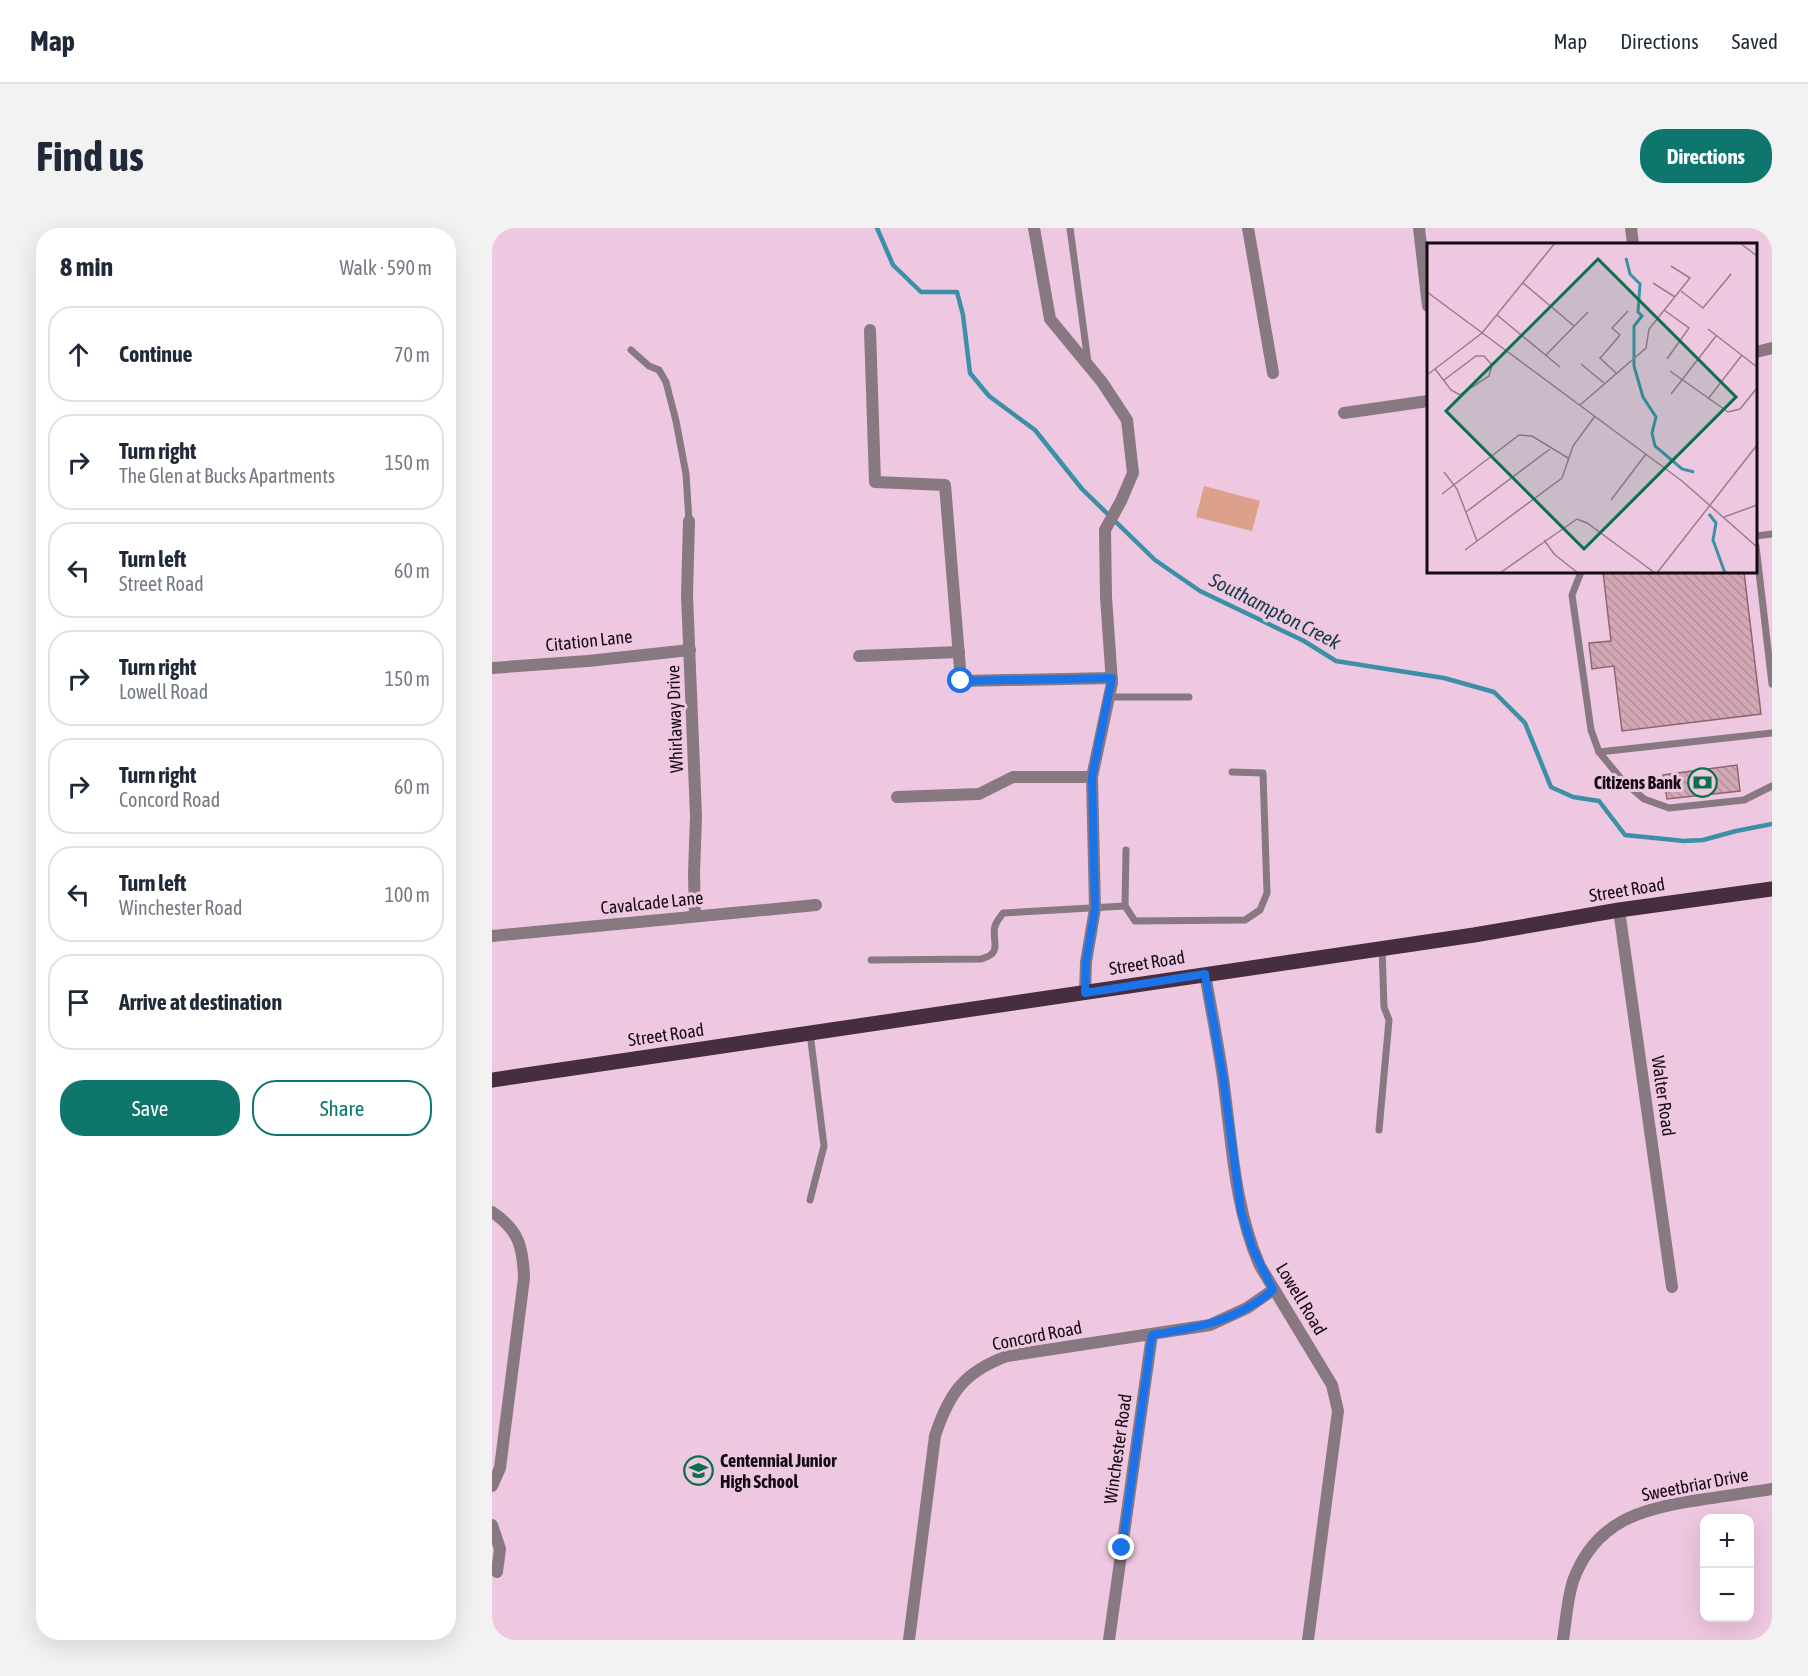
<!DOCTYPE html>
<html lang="en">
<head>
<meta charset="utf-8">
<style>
  body { margin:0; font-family:"Asap Condensed",sans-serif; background:#f2f2f3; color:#1f2937 }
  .controls { position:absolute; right:18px; bottom:18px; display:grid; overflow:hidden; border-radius:12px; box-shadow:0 6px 24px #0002 }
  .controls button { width:54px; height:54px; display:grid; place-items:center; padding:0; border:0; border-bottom:2px solid #e0e1e3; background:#fff; color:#1f2937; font:30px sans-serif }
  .stop { position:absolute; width:18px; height:18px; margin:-14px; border:4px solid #1a73e8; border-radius:50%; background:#fff }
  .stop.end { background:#1a73e8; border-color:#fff; box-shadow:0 2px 6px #0008 }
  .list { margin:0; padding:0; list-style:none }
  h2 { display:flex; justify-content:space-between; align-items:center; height:78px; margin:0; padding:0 24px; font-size:26px }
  h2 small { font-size:20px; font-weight:400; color:#747a83 }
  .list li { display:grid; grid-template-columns:39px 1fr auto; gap:18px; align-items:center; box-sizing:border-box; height:96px; margin:0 12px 12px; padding:0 12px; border:2px solid #e0e1e3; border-radius:24px }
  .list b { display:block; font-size:22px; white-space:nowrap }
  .list p { margin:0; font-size:20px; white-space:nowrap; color:#747a83 }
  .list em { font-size:20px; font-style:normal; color:#747a83 }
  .actions { display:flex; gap:12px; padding:18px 24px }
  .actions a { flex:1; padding:14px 0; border:2px solid #0f766e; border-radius:24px; text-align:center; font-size:21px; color:#0f766e }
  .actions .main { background:#0f766e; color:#fff }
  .icon { flex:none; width:33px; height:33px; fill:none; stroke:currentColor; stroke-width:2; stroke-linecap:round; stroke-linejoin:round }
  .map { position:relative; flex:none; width:1280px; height:1412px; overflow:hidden; border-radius:24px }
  header { display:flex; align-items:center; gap:36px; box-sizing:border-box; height:84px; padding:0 30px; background:#fff; border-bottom:2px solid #e0e1e3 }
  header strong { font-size:28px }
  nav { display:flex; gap:33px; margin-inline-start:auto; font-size:21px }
  .intro { display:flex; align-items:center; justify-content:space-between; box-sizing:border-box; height:144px; padding:0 36px }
  h1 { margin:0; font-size:42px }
  .button { padding:15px 27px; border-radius:24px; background:#0f766e; color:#fff; font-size:21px; font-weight:700 }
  main { display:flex; gap:36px; padding:0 36px }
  aside { flex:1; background:#fff; border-radius:24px; box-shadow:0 6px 24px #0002 }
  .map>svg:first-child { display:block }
</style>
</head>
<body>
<header>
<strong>Map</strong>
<nav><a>Map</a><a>Directions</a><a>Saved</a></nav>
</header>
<div class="intro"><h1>Find us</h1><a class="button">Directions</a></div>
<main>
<aside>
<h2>8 min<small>Walk · 590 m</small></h2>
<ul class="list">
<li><svg class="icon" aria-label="ahead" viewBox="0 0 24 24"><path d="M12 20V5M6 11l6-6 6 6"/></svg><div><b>Continue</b></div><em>70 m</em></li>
<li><svg class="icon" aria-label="right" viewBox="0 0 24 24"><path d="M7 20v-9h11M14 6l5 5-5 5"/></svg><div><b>Turn right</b><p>The Glen at Bucks Apartments</p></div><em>150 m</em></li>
<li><svg class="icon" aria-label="left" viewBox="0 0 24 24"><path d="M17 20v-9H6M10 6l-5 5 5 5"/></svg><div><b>Turn left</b><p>Street Road</p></div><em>60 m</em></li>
<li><svg class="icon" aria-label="right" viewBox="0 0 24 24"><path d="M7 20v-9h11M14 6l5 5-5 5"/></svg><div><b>Turn right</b><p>Lowell Road</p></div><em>150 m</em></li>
<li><svg class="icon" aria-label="right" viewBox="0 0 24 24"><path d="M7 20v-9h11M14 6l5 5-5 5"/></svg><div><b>Turn right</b><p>Concord Road</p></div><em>60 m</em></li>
<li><svg class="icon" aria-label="left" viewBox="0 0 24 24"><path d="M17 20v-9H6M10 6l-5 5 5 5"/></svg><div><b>Turn left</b><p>Winchester Road</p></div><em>100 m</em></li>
<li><svg class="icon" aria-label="arrive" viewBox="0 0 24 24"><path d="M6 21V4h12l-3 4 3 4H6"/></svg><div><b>Arrive at destination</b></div></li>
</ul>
<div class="actions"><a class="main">Save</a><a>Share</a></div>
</aside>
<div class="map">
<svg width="1280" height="1412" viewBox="0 0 1280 1412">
  <defs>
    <pattern id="building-back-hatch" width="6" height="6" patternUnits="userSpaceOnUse" patternTransform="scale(1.5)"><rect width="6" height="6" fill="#d3a8b4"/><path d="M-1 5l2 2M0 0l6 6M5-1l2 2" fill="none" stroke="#b48f9a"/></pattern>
  </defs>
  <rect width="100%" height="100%" fill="#eec8e0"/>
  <!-- pitch -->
  <polygon fill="#dda08b" points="712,258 768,273 760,303 704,289"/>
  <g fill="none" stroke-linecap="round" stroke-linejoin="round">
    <!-- stream -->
    <polyline stroke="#3b90a8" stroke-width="4.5" points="385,0 401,37 429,64 465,64 471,87 478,145 497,168 543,202 590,261 663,332 708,363 812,413 844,433 952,450 1002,464 1033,495 1059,559 1081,569 1107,573 1133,607 1192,613 1211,612 1244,603 1280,596"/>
  </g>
  <!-- building -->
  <g fill="url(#building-back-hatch)" stroke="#8c6570" stroke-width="1.5">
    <polygon points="1111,344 1252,344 1269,486 1130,503 1122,438 1100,441 1097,415 1119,413"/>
    <polygon points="1245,537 1248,563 1175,571 1171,547"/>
  </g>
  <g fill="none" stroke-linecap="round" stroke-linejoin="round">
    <!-- lane -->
    <g stroke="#877881" stroke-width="7">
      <polyline points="578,0 596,134"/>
      <polyline points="139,122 157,138 167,142 174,154 184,193 194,246 197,293"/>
      <polyline points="1264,308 1280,306"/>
      <polyline points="1264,318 1280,456"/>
      <polyline points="1089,344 1080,367 1099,502 1107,524 1280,505"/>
      <polyline points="617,469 697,469"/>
      <polyline points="1107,524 1131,553 1152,571 1177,580 1252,572 1280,558"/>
      <polyline points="633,678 634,622"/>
      <path d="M379 732 489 731C512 725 499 713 503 698 504 694 509 688 511 685L633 678 643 693 753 692 768 682 775 665 771 545 740 544"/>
      <polyline points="887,902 897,792 892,779 890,720"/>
      <polyline points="318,972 332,918 318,805"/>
    </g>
    <!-- street -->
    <g stroke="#877881" stroke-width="12">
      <polyline points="542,0 558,91 610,154 635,192 641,245 629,273 613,302 614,369 620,455 600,549 603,681 594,734 593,765"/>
      <polyline points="756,0 781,145"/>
      <polyline points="927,0 936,78"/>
      <polyline points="1139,0 1141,16"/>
      <polyline points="378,102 383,254 453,257 469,453 620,450"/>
      <polyline points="1264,124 1280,120"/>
      <polyline points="852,185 936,173"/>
      <polyline points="197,293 195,367 204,588 202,645 203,688"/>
      <polyline points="367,428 467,424"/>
      <polyline points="0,440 96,433 198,422"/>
      <polyline points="405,569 487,566 521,549 600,549"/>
      <polyline points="1127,682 1180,1059"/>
      <polyline points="0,708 324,677"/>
      <path d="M713 746C719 781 726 815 731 850 740 914 742 979 768 1038L840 1157 846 1183 816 1412"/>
      <path d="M0 984C27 1002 31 1019 32 1050L8 1240 0 1258"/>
      <polyline points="0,1297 8,1321 5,1344"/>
      <path d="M417 1412 443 1208C457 1165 472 1144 515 1128L718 1097 755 1080 781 1062"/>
      <polyline points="617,1412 660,1107"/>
      <path d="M1071 1412C1074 1393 1075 1372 1081 1353 1103 1293 1150 1280 1207 1272 1232 1268 1256 1265 1280 1261"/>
    </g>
    <!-- primary -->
    <polyline stroke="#472e3e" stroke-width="15" points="0,852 982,707 1127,682 1280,661"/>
  </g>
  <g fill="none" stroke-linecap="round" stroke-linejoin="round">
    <!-- route -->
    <path stroke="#1a73e8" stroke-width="8" d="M469 453 620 450 600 549 603 681 594 734 593 765 713 746 731 849 749 983 760 1019 781 1062C743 1094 707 1099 660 1107L630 1320"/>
  </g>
  <!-- icons -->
  <defs>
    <symbol id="bank-ring" viewBox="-11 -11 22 22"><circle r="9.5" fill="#eec8e0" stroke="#077149" stroke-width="1.5"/><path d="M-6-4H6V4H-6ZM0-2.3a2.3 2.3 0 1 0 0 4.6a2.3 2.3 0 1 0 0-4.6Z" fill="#077149"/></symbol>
    <symbol id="school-ring" viewBox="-11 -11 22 22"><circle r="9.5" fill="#eec8e0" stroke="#077149" stroke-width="1.5"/><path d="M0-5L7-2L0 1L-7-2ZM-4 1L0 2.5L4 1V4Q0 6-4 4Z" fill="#077149"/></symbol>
  </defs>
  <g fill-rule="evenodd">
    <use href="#bank-ring" x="1194" y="538" width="33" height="33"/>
    <use href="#school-ring" x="190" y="1226" width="33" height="33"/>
  </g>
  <g text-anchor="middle" stroke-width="6" stroke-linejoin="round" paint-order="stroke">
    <!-- street labels -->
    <g font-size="18" fill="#160a12" stroke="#eec8e0">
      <text transform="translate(97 413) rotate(-6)" y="6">Citation Lane</text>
      <text transform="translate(183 491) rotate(-92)" y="6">Whirlaway Drive</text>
      <text transform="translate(1135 662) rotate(-9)" y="6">Street Road</text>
      <text transform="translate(160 675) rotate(-6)" y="6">Cavalcade Lane</text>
      <text transform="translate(655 735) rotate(-9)" y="6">Street Road</text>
      <text transform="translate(174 807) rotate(-8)" y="6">Street Road</text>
      <text transform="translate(1171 868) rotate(82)" y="6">Walter Road</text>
      <text transform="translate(809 1071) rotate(59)" y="6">Lowell Road</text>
      <text transform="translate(545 1108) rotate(-11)" y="6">Concord Road</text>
      <text transform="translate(626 1221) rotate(-82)" y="6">Winchester Road</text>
      <text transform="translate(1203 1257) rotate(-11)" y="6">Sweetbriar Drive</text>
    </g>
    <!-- poi labels -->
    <g font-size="18" font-weight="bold" fill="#160a12" stroke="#eec8e0" text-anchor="end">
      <text x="1189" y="561">Citizens Bank</text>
      <text x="228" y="1239" text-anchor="start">Centennial Junior<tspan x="228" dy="21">High School</tspan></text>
    </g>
    <!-- water labels -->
    <g font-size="20" font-style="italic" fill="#153c47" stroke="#eec8e0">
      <text transform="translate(783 383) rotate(27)" y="7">Southampton Creek</text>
    </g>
  </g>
  <!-- overview -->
  <g transform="translate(935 15)">
    <rect width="330" height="330" fill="#eec8e0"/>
    <path fill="none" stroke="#3b90a8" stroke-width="3" d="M199 15 203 31 213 41 211 69 215 73 207 83V123L216 154 229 174 225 190 228 203 255 226 267 229M282 271 289 280 286 297 298 330"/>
    <path fill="none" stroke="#987c8e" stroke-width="1.5" d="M313 0 330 13M96 40 147 83M226 40 248 54M254 48 276 65 304 31M0 49 255 238 330 304M237 67 262 85 240 116M70 72 133 124M281 86 330 124M119 112 161 69M176 112 193 92 185 85 201 68M176 112 173 115 190 131M154 121 177 140M8 126 24 147 33 152 62 133 65 122 57 113H49L17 137M243 128 301 169 313 166 330 145M0 132 55 90 128 0M244 151 289 93M281 156 315 112M153 162 219 105 222 86 263 35 244 23M17 229 30 246 50 298M15 251 92 192 105 193 141 215M184 257 219 211M39 269 123 206M297 274 330 262M117 297 127 311 151 330M38 307 135 235 146 203 168 173M73 330 150 276 160 280 228 330M230 330 330 202"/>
    <path fill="#077149" fill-opacity="0.15" stroke="#077149" stroke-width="3" d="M171 16 309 154 157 306 19 168Z"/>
    <rect width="330" height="330" fill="none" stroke="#160a12" stroke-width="3"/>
  </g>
</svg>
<div class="controls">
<button>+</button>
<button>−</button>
</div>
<div class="stop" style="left:469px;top:453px"></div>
<div class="stop end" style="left:630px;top:1320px"></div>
</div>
</main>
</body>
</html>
